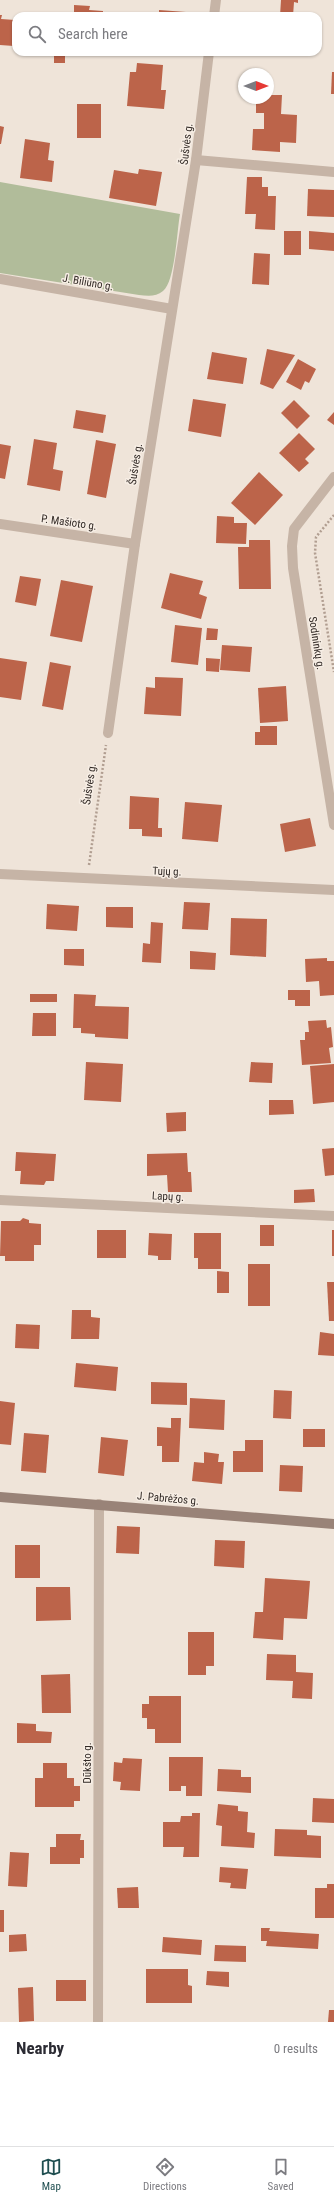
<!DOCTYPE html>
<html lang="en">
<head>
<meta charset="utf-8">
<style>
  body { margin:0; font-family:"Roboto Condensed",sans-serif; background:#f2f2f3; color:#2b2b33 }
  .compass { position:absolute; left:238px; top:68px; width:36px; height:36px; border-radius:50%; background:#fff; box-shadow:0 1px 3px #0004; rotate:90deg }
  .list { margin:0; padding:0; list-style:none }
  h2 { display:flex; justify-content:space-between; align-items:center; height:52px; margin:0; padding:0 16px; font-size:17px }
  h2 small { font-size:13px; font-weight:400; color:#7c7c81 }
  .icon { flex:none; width:22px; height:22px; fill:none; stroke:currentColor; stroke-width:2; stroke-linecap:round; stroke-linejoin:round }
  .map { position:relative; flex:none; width:334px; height:2022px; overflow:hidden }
  .search { position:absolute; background:#fff; box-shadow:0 1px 3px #0004; left:12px; right:12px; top:12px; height:44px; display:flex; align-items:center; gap:10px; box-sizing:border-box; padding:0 14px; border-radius:12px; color:#7c7c81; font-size:15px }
  .sheet { height:124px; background:#fff }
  nav { display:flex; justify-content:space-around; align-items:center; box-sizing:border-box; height:56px; border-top:1px solid #e1e1e2; background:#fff; font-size:11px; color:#7c7c81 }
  nav a { display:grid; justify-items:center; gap:2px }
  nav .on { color:#1f4e50 }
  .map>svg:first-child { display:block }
</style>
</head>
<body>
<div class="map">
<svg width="334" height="2022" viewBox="0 0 334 2022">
  <rect width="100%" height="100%" fill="#efe4d9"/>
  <!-- green -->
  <path fill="#b1bc9a" d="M0 182 180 214C177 230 175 282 163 291 156 297 148 296 139 295L0 273Z"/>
  <!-- building -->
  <g fill="#bc644a">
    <polygon points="281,0 298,0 298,3 294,2 293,16 280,16"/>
    <polygon points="74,5 90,6 89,10 103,11 103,14 117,16 74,16"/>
    <polygon points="159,10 186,12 186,16 159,16"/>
    <polygon points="0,15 2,15 1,19 15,20 16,49 13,49 14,46 0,45"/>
    <polygon points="30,52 41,52 41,54 30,53"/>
    <rect x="54" y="52" width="11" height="11"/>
    <polygon points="137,63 163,65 161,90 166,90 164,109 127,106 130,72 136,72"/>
    <polygon points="332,72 334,72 334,94 331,94"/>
    <polygon points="268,95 282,95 281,114 297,115 296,143 280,142 280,152 252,150 253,129 264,129 264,113 256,113 256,98 268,98"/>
    <rect x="77" y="104" width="24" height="34"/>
    <polygon points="0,126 4,127 1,144 0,144"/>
    <polygon points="25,139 50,143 48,160 54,161 52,182 20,178"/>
    <polygon points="139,169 162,172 156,206 109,198 114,170 138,174"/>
    <polygon points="247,177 262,177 262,187 268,187 268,196 276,196 275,230 255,229 256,214 245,214"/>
    <polygon points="308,189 334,190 334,217 307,216"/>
    <rect x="284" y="231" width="17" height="24"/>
    <polygon points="309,231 334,233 334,251 309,249"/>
    <polygon points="254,253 270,254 269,285 252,284"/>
    <polygon points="267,349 295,355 273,389 260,384"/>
    <polygon points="212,352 247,358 243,384 207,379"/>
    <polygon points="298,359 316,369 309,383 305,381 301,390 286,382"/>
    <polygon points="193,399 226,404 221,437 188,431"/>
    <polygon points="294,400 310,416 297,429 281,413"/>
    <polygon points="76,410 106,415 103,433 73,428"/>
    <polygon points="334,412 334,425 327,420"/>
    <polygon points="299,433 315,449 305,459 309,463 299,472 279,453"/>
    <polygon points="34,439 57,443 53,469 63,471 60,491 27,485"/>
    <polygon points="96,440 116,444 106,498 87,494"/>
    <polygon points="0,444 11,446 5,479 0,478"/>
    <polygon points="259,472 283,495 255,525 231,503"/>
    <polygon points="217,516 234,517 234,523 247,523 246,544 216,543"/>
    <polygon points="249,540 270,540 271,589 239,589 238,547 249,547"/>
    <polygon points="170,573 203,581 199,594 207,597 201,619 161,608"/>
    <polygon points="20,576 41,579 36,606 15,602"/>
    <polygon points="61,580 93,586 82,642 50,636"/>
    <polygon points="175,625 202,628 198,665 171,662"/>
    <polygon points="207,628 218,629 217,640 206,640"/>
    <polygon points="222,645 252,647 250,672 220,670"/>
    <polygon points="0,658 27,662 21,700 0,697"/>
    <polygon points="206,658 220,659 219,672 206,671"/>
    <polygon points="50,662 71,666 63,710 42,706"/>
    <polygon points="155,677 183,678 181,716 144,714 146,687 155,688"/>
    <polygon points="286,686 288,721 260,723 258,688"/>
    <polygon points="260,726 277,726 277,745 255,745 255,732 260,732"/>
    <polygon points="130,796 159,798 158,828 162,828 162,837 142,836 142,829 129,829"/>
    <polygon points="185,802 222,805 218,842 182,839"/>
    <polygon points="310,818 316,846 285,852 280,824"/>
    <polygon points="184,902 210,903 208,930 182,929"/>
    <polygon points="47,904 79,906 77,931 46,929"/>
    <polygon points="106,907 133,907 133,928 106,927"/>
    <polygon points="231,918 267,919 266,957 230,955"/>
    <polygon points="151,922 163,923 161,963 142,962 143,943 150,944"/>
    <polygon points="64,949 84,949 84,966 64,965"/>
    <polygon points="190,951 216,953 215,970 190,969"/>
    <polygon points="327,958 327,961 334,961 334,995 320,996 319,981 306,982 305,959"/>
    <polygon points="288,990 310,990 310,1006 295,1006 295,1000 288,1000"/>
    <rect x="30" y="994" width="27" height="8"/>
    <polygon points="74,994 96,995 95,1006 129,1007 128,1039 95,1037 95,1034 81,1033 81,1028 73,1028"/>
    <polygon points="33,1013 56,1013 56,1036 32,1036"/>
    <polygon points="326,1020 327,1028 331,1027 333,1047 329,1048 331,1063 302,1065 300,1040 305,1040 305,1032 309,1032 308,1021"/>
    <polygon points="86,1062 123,1064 121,1102 84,1100"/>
    <polygon points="251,1062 273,1063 272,1083 249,1082"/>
    <polygon points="334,1064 334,1102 313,1104 310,1066"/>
    <polygon points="269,1100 293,1100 294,1114 269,1115"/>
    <polygon points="186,1112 186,1131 167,1132 166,1113"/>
    <polygon points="334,1148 334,1175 325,1176 322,1149"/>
    <polygon points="16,1152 56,1154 54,1181 46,1181 44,1185 20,1184 21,1171 15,1171"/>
    <polygon points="187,1153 188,1172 191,1172 192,1192 168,1192 167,1175 147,1176 147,1154"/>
    <polygon points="314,1189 315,1202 294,1203 294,1190"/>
    <polygon points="23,1218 29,1220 29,1223 41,1224 41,1245 34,1245 34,1261 5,1261 5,1256 0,1256 1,1221 20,1221"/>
    <rect x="260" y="1225" width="14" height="21"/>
    <rect x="97" y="1230" width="29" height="28"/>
    <rect x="332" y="1230" width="2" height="26"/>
    <polygon points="149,1233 172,1234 171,1260 158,1260 158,1256 148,1255"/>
    <polygon points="194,1233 221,1233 221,1269 198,1269 198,1258 194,1258"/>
    <rect x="248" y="1264" width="22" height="42"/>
    <polygon points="217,1271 229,1272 229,1293 217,1293"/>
    <polygon points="327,1282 334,1282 334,1321 329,1321"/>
    <polygon points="72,1310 91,1310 91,1317 100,1318 99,1339 71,1339"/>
    <polygon points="16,1324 40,1325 39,1349 15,1348"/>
    <polygon points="320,1332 334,1334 334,1356 318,1355"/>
    <polygon points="76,1363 118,1367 116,1391 74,1387"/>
    <polygon points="151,1382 187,1383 187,1405 151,1404"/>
    <polygon points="274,1390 292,1391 291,1419 273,1418"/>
    <polygon points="190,1398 225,1400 224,1430 189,1428"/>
    <polygon points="0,1401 15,1403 11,1445 0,1444"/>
    <polygon points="171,1418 181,1418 179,1462 162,1462 162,1446 157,1446 157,1427 171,1428"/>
    <rect x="303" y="1429" width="22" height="18"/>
    <polygon points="24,1433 49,1435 46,1473 21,1471"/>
    <polygon points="101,1437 128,1440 124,1476 98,1473"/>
    <polygon points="245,1440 263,1440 263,1472 233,1472 233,1451 245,1451"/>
    <polygon points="204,1452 219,1454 218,1462 224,1462 222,1484 192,1481 194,1462 204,1463"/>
    <polygon points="280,1465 303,1466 302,1492 279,1491"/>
    <polygon points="117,1526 140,1527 139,1554 116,1553"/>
    <polygon points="215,1540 245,1541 244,1568 214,1566"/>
    <rect x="15" y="1545" width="25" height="33"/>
    <polygon points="265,1578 310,1581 307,1619 284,1618 283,1640 253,1638 255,1612 263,1612"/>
    <polygon points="36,1587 70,1587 71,1620 36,1621"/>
    <polygon points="188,1632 214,1632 214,1666 206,1666 206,1675 188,1675"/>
    <polygon points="267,1654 296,1655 296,1672 313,1673 312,1699 292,1698 293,1681 266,1680"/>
    <polygon points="70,1674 71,1713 42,1713 41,1675"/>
    <polygon points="149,1696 181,1696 181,1743 155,1743 155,1729 147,1729 147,1718 142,1718 142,1704 149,1704"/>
    <polygon points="17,1723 36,1724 36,1731 52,1732 51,1743 17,1743"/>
    <polygon points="169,1757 203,1757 202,1796 186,1796 186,1786 181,1786 181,1791 169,1791"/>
    <polygon points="123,1758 142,1759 140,1791 120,1790 121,1782 113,1781 114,1762 122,1763"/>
    <polygon points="43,1763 67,1763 67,1778 74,1778 74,1786 80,1786 80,1801 74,1801 74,1807 35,1807 35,1778 43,1778"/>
    <polygon points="218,1769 241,1770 241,1777 251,1777 251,1793 217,1791"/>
    <polygon points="313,1798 334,1799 334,1823 312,1822"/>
    <polygon points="218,1804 238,1806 238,1811 248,1812 247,1832 255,1833 254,1848 221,1846 222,1826 216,1825"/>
    <polygon points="192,1813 200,1813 199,1857 183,1857 184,1847 163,1847 163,1822 180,1822 181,1816 192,1816"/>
    <polygon points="275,1829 307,1830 307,1835 321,1836 321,1858 274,1856"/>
    <polygon points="56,1834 81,1834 80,1840 84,1840 84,1858 80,1858 80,1864 50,1864 50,1847 56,1847"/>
    <polygon points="10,1852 29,1853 27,1887 8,1886"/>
    <polygon points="220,1867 248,1869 246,1889 230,1888 231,1883 219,1882"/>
    <polygon points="327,1884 334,1884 334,1918 315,1918 315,1888 327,1888"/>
    <polygon points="138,1887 139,1908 118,1908 117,1888"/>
    <rect x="0" y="1910" width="4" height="22"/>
    <polygon points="261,1928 270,1928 269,1931 319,1934 318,1949 266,1946 267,1941 261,1941"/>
    <polygon points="26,1934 27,1951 9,1952 9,1935"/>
    <polygon points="163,1937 202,1940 201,1955 162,1952"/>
    <polygon points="215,1945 246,1946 246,1962 214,1961"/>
    <polygon points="146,1969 188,1969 188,1985 192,1986 192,2003 146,2003"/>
    <polygon points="207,1971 229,1972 229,1987 206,1985"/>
    <rect x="56" y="1980" width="30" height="21"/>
    <polygon points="33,1987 34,2021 19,2022 18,1988"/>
    <polygon points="329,2010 334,2010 334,2022 328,2022"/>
  </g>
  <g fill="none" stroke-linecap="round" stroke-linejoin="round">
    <!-- path -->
    <g stroke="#b19e91" stroke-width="2.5" stroke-dasharray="2 2" stroke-linecap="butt">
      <polyline points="334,515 316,537 315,553 334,672"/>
      <polyline points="89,865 106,745"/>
    </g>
    <!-- street -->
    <g stroke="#c6b4a6" stroke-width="10">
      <polyline points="214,16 216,0"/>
      <polyline points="196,160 334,172"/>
      <polyline points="0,279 172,309"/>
      <polyline points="334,477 294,529 292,546 293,568 334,825"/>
      <polyline points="0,524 135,544"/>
      <polyline points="108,733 135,544 196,160 209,52"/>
      <polyline points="0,874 334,890"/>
      <polyline points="0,1200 334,1216"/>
      <polyline points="98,2022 99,1504"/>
    </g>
    <!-- secondary -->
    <polyline stroke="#998378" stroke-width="10" points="0,1497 334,1524"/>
  </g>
  <g text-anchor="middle" stroke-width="3" stroke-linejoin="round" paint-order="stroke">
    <!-- street labels -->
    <g font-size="11" fill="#322a26" stroke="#f7eee5">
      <text transform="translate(186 144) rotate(-83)" y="4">Šušvės g.</text>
      <text transform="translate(88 282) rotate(10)" y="4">J. Biliūno g.</text>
      <text transform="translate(135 464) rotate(-81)" y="4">Šušvės g.</text>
      <text transform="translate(69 522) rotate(8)" y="4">P. Mašioto g.</text>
      <text transform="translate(317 643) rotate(81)" y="4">Sodininkų g.</text>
      <text transform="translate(89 784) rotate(-82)" y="4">Šušvės g.</text>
      <text transform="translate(167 871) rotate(2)" y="4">Tujų g.</text>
      <text transform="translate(168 1196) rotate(3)" y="4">Lapų g.</text>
      <text transform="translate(168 1498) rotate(5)" y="4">J. Pabrėžos g.</text>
      <text transform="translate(87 1763) rotate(-90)" y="4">Dūkšto g.</text>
    </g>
  </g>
</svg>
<svg class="compass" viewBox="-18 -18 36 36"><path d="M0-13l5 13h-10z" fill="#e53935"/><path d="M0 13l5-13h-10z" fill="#7c7c81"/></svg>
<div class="search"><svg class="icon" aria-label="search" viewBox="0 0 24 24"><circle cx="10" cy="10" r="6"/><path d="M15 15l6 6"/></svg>Search here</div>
</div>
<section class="sheet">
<h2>Nearby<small>0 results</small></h2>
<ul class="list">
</ul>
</section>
<nav>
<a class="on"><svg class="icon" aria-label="map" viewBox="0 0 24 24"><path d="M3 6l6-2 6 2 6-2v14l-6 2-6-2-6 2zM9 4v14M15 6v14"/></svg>Map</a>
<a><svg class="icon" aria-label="directions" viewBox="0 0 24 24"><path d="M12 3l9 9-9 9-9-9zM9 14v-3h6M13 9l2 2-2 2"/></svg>Directions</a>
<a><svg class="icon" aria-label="saved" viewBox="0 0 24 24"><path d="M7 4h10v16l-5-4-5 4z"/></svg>Saved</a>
</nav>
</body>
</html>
